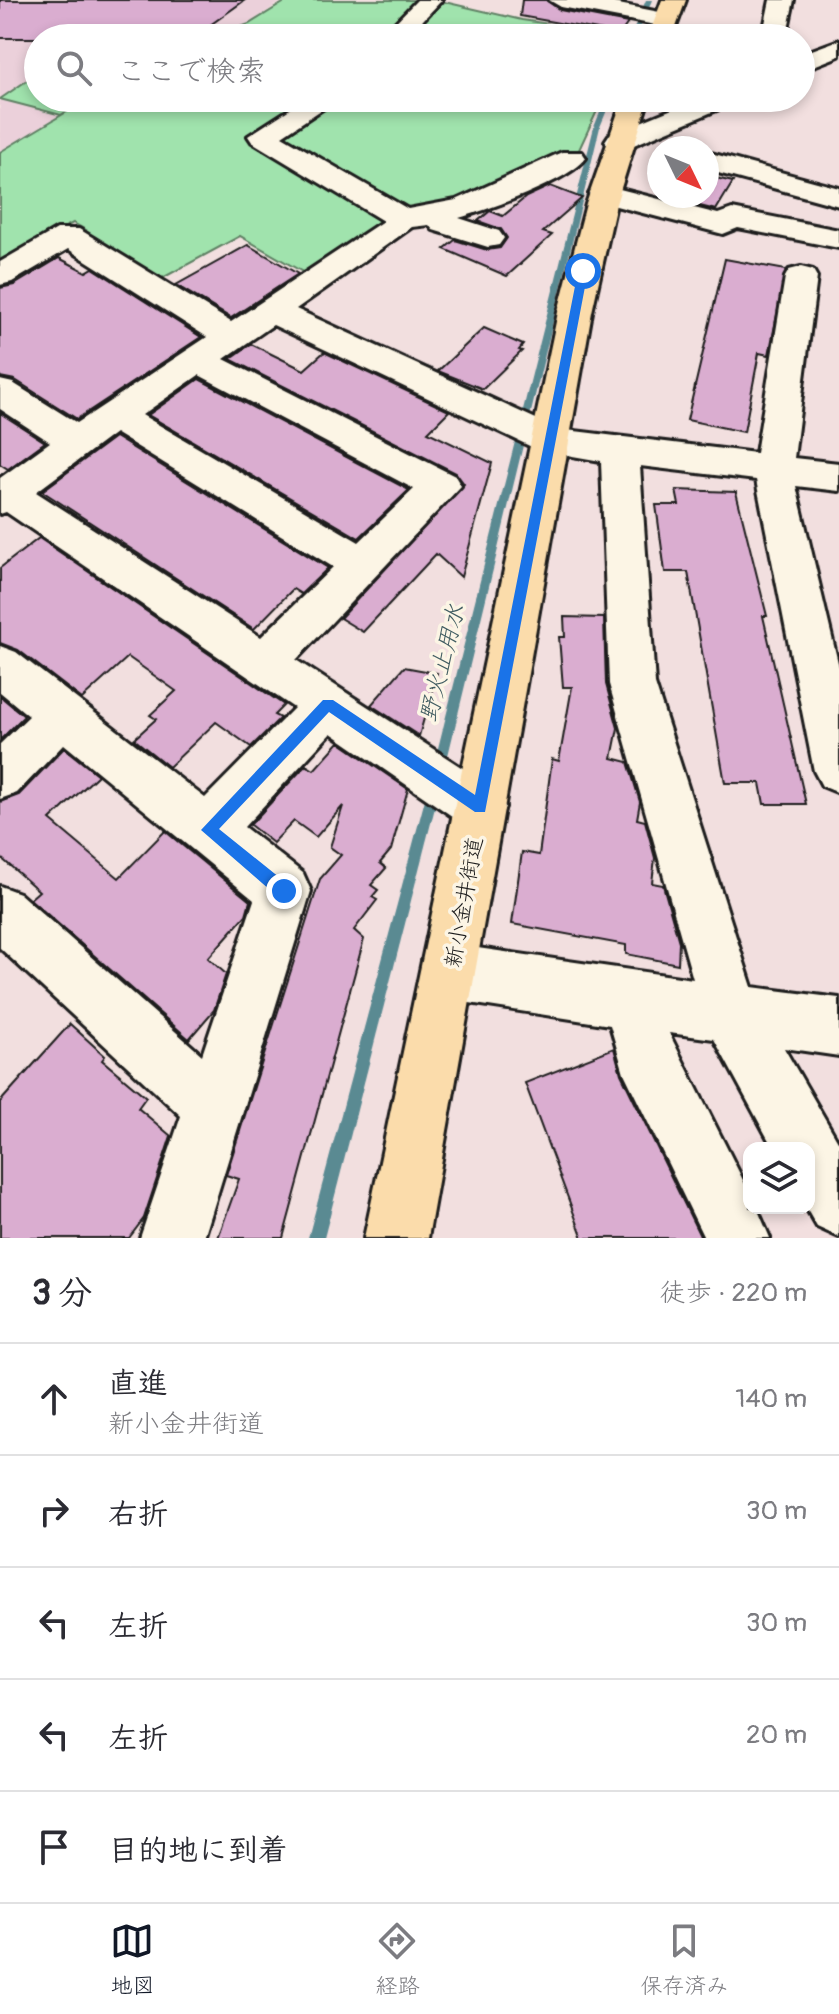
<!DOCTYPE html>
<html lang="ja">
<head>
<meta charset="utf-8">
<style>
  body { margin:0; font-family:Pangolin,"Klee One",sans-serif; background:#f2f2f3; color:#2b2b33 }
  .controls { position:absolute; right:24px; bottom:24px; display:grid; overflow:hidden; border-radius:16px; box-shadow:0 4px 12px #0003 }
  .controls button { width:72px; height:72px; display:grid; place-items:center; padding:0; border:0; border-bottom:2px solid #e1e1e2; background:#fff; color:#2b2b33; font:40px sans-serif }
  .compass { position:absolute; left:647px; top:136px; width:72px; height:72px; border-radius:50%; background:#fff; box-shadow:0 4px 12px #0003; rotate:133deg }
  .stop { position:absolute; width:24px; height:24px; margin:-18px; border:6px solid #1a73e8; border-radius:50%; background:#fff }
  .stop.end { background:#1a73e8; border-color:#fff; box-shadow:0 2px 8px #0008 }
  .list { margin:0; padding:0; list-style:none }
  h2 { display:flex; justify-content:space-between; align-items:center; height:104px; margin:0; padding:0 32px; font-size:34px }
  h2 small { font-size:26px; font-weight:400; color:#7c7c81 }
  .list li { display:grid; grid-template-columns:52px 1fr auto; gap:24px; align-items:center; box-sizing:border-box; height:112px; padding:0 32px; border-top:2px solid #e1e1e2 }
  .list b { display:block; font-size:30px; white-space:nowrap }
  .list p { margin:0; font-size:26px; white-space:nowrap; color:#7c7c81 }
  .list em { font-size:26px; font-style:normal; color:#7c7c81 }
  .icon { flex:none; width:44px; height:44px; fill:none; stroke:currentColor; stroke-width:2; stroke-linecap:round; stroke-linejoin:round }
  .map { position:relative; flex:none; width:839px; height:1238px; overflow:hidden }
  .search { position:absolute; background:#fff; box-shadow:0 4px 12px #0003; left:24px; right:24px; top:24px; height:88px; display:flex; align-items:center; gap:20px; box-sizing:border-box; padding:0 28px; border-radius:44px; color:#7c7c81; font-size:30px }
  .sheet { height:664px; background:#fff }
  nav { display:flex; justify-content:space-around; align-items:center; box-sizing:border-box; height:112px; border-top:2px solid #e1e1e2; background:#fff; font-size:22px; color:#7c7c81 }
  nav a { display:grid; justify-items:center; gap:4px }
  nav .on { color:#111827 }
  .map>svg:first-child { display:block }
</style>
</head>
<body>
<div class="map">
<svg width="839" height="1238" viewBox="0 0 839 1238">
  <rect width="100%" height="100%" fill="#f2dfdf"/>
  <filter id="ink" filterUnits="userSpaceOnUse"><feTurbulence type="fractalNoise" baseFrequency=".0125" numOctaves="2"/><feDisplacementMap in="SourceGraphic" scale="16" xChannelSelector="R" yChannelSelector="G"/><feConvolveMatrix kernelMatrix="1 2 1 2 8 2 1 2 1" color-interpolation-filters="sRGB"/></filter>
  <g filter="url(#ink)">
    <!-- built -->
    <polygon fill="#ebd0da" points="0,0 283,0 249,24 211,38 38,38 38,98 90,98 0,152"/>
    <!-- green -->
    <g fill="#a0e3ad" stroke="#5e8064" stroke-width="2">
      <polygon points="288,0 423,0 389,38 211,38 249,24"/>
      <polygon points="440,1 522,20 630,36 404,38"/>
      <polygon points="38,73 38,98 86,98 61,115 0,99"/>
      <path d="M90 98H603L577 154C528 177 460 215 406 209L308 275 240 236 157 281 81 235 86 230 73 223 0 261V152Z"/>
    </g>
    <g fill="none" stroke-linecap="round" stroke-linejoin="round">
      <!-- stream -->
      <g fill="#5a8a92" fill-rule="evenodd">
        <polygon points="646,0 652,0 636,38 630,38"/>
        <polygon points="606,98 612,98 600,127 445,768 443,772 439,773 435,772 433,768 594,127"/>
        <polygon points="434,782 438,784 440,788 324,1238 308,1238 428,788 430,784"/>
      </g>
    </g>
    <!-- building -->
    <g fill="#daadd0" stroke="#1c1c1c" stroke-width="2">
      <polygon points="0,0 245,0 192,38 0,38"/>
      <polygon points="522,0 546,0 560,10 628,23 620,34 520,16"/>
      <polygon points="707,176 733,182 716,210 659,196 707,196"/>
      <polygon points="550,186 582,198 543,232 552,235 507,276 444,249 455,240 487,250 500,248 507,238 501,229 478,221 490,211 503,216 526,197"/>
      <polygon points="248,245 298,274 231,318 176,285"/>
      <polygon points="59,258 86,272 93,268 201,337 77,419 15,380 0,377 0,288 14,285"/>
      <polygon points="725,259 786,270 769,355 759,353 744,432 687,420"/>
      <polygon points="484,328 523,345 519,350 522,351 483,389 438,371"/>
      <polygon points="251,344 304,370 324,352 449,411 428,432 492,463 461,577 436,554 363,632 340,618 464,484 456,473 230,359"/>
      <polygon points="199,379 409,490 359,538 148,415"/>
      <polygon points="0,413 45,442 8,469 0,464"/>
      <polygon points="115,437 328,568 301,594 293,589 254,629 42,491"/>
      <polygon points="676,490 736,492 767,616 763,616 806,804 764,804 760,783 725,783 688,572 665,572 656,505 679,505"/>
      <polygon points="39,538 284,705 274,715 280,718 251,747 216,722 169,767 134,739 156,719 150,715 176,691 128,657 82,699 18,650 0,643 0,568"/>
      <polygon points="564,617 604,618 606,684 618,728 612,758 628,762 640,802 637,819 645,821 655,858 652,883 663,885 679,942 678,964 626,954 626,945 512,924 522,852 539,855 552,759 559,761 572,687 563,687 559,637 565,637"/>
      <polygon points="404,667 437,673 419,736 371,705"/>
      <polygon points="0,696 24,716 0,740"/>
      <polygon points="339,742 408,789 391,850 380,863 386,868 371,885 378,890 372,897 377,900 354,930 364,939 283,1238 218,1238 239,1179 226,1175 320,879 341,855 330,847 343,806 316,837 294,821 273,843 250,825 306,765 314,770"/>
      <polygon points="64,748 98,775 50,820 119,878 165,831 250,901 246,915 208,958 226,974 214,1010 189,1039 30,899 39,891 0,857 0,802 19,795"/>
      <polygon points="70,1024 105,1056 102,1060 146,1097 138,1108 171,1136 144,1218 129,1238 0,1238 0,1102"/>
      <polygon points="614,1048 621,1074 701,1238 583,1238 525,1083"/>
    </g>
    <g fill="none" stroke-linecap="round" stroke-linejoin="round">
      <defs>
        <g id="minor">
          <polygon points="417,0 442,0 406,38 380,38"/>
          <polygon points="549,0 598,0 675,15 678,20 666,27 561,7"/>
          <polygon points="770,0 794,0 786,38 762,38"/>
          <polygon points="839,40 839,56 801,71 801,54"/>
          <path d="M307 98H339L282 136 408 209 456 200 562 152H582L586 158C571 180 487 210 459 218L499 231 504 238 499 245 488 247 433 230 429 225 412 227 296 309 558 429 756 453 785 277 789 270 801 267 813 270 817 277 794 458 839 463V491L796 486 839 667V793L822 786 814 771 756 480 640 466 655 684 752 987 839 998V1056L784 1048 839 1143V1237L817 1227 806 1208H809V1148H773L714 1039 669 1033 749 1192V1208H757L770 1238H704L624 1073 610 1025 450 1000 430 992 422 972 430 952 450 944 693 979 609 684 601 461 538 450 273 325 224 359 455 476 461 486 296 660 498 791 505 807 498 823 480 830 462 823 331 733 244 827 303 873 311 891 204 1238H140L181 1116 0 948V886L19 893 202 1055 254 900 64 744 17 793 0 799V744L29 716 0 692V646L16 652 205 798 294 708 6 512 0 514V478L50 442 0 409V380L13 383 77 423 207 337 68 249 12 282 0 285V262L57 229H79L231 322 383 221 252 142 248 136ZM199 375 414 489 359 542 142 415ZM115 433 333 567 261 637 36 492Z"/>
          <polygon points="699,98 735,98 731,104 629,147 609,147 605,141 609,135"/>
          <polygon points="707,152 839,188 839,206 707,170"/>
          <polygon points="604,185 718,214 732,209 839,230 839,248 738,228 723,234 593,200 589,194 593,188"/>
        </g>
        <g id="major">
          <polygon points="662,0 686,0 672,38 648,38"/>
          <polygon points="623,98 649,98 616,204 592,312 428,1238 364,1238 558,312 586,204"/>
        </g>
      </defs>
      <!-- minor casing -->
      <use href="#minor" stroke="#1c1c1c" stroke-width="6"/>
      <!-- major casing -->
      <use href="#major" stroke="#1c1c1c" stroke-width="6"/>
      <!-- minor -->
      <use href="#minor" fill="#fcf5e5" fill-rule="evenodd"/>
      <!-- major -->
      <use href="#major" fill="#fbdcab" fill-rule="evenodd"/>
    </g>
  </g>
  <!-- route -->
  <polygon fill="#1a73e8" points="583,268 588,271 485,812 475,812 329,712 219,829 290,886 290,897 278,897 201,830 323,700 333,700 475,795 578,271"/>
  <g text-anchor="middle" stroke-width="7" stroke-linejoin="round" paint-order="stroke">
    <!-- street labels -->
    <g font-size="22" fill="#1c1c1c" stroke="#fcf5e5">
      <text transform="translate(463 902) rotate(-80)" y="8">新小金井街道</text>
    </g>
    <!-- water labels -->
    <g font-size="24" font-style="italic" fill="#405c61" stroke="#fcf5e5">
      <text transform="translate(442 663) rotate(-76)" y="8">野火止用水</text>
    </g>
  </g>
</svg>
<div class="controls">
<button><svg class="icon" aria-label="layers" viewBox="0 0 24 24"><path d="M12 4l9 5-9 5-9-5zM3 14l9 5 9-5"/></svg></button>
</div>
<svg class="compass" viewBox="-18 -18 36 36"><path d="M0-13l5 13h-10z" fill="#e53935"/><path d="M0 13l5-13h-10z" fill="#7c7c81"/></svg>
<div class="stop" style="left:583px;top:271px"></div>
<div class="stop end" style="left:284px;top:891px"></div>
<div class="search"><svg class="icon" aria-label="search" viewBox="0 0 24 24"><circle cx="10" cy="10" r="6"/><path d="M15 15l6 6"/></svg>ここで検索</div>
</div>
<section class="sheet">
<h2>3 分<small>徒歩 · 220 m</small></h2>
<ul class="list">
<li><svg class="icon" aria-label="ahead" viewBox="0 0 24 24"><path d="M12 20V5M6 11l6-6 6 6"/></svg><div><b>直進</b><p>新小金井街道</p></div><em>140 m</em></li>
<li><svg class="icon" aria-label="right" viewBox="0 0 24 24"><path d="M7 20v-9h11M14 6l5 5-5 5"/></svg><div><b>右折</b></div><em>30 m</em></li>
<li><svg class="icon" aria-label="left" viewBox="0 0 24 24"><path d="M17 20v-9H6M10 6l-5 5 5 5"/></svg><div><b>左折</b></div><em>30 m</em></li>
<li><svg class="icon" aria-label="left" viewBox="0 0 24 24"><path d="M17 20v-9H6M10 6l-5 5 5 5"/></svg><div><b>左折</b></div><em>20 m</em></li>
<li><svg class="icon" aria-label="arrive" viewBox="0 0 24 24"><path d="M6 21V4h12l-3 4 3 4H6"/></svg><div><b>目的地に到着</b></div></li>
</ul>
</section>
<nav>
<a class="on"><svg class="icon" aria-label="map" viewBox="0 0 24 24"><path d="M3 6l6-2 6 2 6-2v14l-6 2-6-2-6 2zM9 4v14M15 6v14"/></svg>地図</a>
<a><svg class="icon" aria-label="directions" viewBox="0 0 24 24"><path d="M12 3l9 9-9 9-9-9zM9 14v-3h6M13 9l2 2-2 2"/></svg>経路</a>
<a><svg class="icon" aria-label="saved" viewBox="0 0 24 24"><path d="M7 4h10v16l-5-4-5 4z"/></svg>保存済み</a>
</nav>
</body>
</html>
